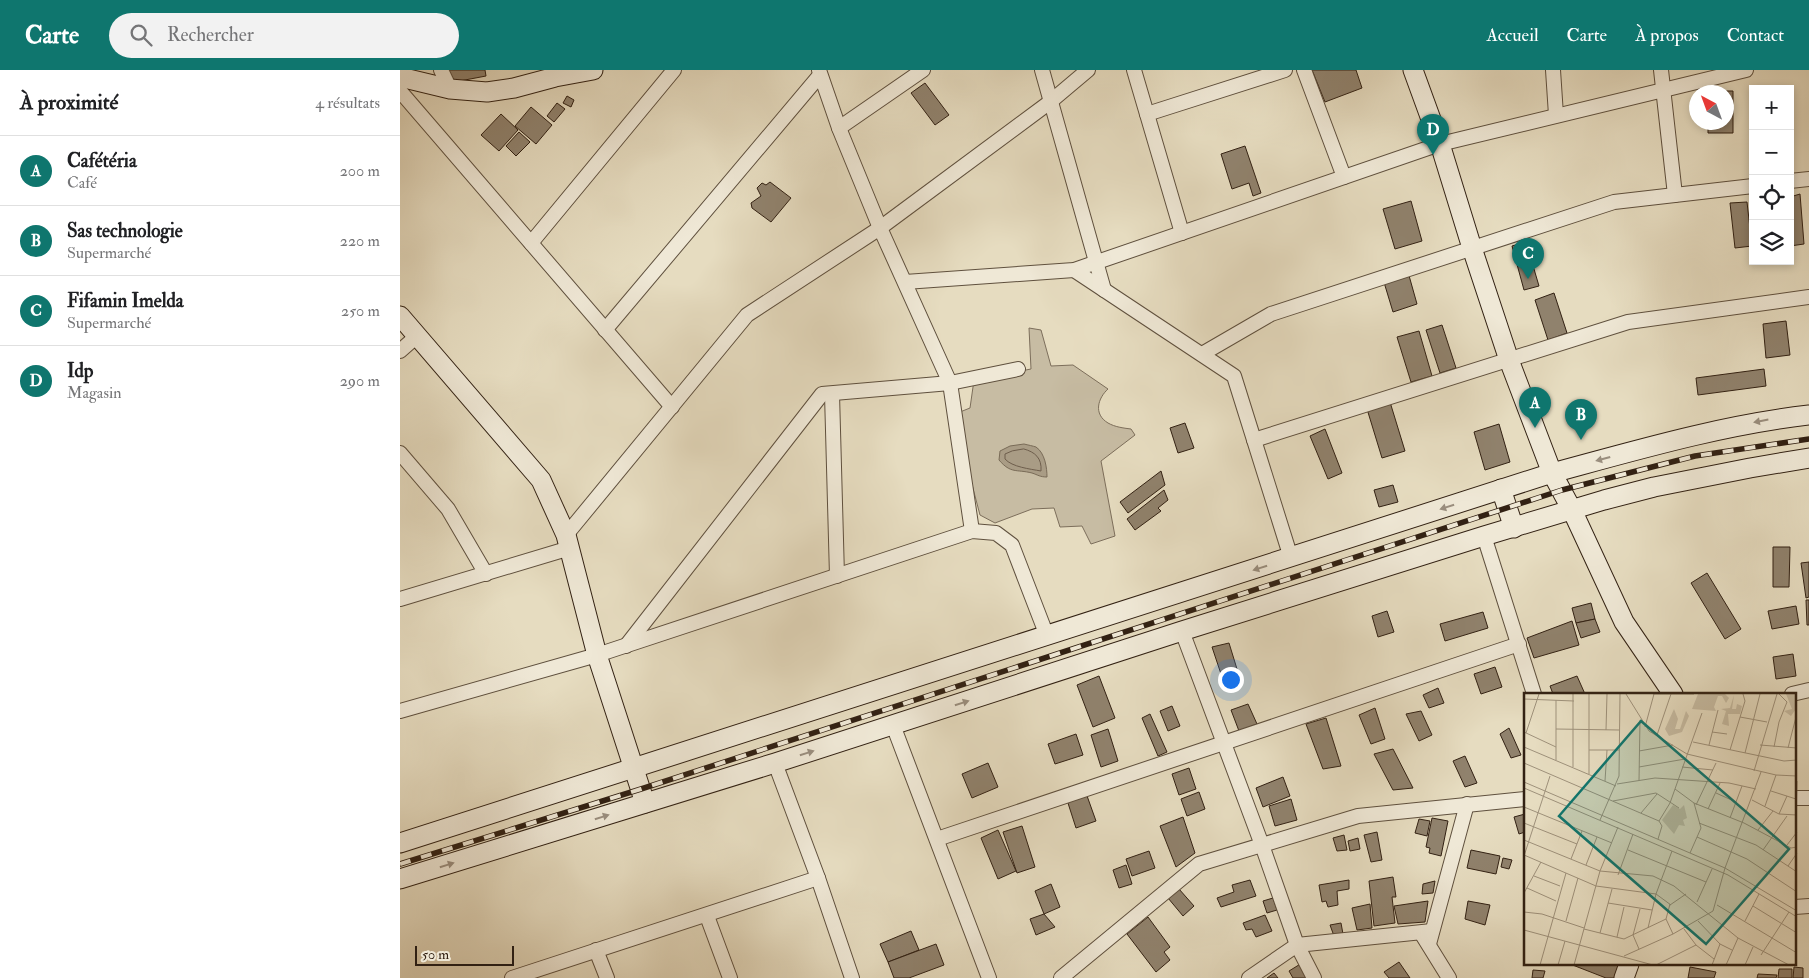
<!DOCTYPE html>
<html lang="fr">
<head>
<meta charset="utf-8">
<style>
  body { margin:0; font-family:"IM FELL Double Pica",serif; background:#f2f2f2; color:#202124 }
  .controls { position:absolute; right:15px; top:15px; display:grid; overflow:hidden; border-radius:0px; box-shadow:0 2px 8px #0003 }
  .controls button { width:45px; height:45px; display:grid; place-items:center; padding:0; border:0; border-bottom:1px solid #e0e0e0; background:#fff; color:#202124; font:25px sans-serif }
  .compass { position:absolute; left:1289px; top:15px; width:45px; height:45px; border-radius:50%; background:#fff; box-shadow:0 2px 8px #0003; rotate:319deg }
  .scale { position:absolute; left:15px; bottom:12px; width:99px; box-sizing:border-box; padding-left:5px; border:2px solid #322113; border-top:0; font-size:14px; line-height:18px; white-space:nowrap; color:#322113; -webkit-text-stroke:4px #efe8d6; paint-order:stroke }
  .you { position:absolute; left:830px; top:609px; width:18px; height:18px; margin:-12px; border:4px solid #fff; border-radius:50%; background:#1a73e8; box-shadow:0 0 0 8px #1a73e833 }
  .badge { display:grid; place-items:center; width:32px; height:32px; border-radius:50%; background:#0f766e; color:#fff; font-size:16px; font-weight:700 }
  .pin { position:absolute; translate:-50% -41px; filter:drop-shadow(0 1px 2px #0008) }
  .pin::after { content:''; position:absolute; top:26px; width:18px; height:15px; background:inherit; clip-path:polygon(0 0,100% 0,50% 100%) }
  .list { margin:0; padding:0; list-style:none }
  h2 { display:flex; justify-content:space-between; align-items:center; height:65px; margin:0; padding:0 20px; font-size:21px }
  h2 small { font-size:16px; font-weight:400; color:#757577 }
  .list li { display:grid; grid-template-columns:32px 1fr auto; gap:15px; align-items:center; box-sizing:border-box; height:70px; padding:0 20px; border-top:1px solid #e0e0e0 }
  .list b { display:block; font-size:19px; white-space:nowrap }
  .list p { margin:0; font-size:16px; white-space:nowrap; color:#757577 }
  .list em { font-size:16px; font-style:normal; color:#757577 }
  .icon { flex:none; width:28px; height:28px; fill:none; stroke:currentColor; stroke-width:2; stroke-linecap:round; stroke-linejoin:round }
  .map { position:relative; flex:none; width:1409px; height:908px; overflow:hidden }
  header { display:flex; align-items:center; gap:30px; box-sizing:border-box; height:70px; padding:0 25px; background:#0f766e; color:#fff }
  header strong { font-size:24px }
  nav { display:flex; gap:28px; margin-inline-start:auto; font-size:18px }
  .search { width:350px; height:45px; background:#f2f2f2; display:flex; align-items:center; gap:12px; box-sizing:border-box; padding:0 18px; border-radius:28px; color:#757577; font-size:19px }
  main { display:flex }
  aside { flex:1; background:#fff }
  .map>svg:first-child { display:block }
</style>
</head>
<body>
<header>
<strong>Carte</strong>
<div class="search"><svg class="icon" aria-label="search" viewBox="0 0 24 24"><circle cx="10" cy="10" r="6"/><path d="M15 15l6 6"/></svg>Rechercher</div>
<nav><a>Accueil</a><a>Carte</a><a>À propos</a><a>Contact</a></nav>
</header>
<main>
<aside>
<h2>À proximité<small>4 résultats</small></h2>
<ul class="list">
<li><span class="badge">A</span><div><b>Cafétéria</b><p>Café</p></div><em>200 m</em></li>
<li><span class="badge">B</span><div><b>Sas technologie</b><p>Supermarché</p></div><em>220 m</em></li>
<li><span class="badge">C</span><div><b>Fifamin Imelda</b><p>Supermarché</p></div><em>250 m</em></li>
<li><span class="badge">D</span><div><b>Idp</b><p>Magasin</p></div><em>290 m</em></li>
</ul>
</aside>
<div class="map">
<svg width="1409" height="908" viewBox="0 0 1409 908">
  <rect width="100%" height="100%" fill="#e6dcc0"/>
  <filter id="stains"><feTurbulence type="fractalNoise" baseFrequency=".004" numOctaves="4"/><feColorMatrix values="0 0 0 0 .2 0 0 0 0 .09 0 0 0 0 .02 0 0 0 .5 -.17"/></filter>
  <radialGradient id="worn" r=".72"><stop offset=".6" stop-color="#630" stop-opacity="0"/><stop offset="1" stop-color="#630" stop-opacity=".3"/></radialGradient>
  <!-- green -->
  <path fill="#c7bca3" stroke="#7c6e5b" d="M629 258 641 260 651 296 673 295 708 319C698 328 693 344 708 353 715 357 723 358 731 359L735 365 701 391 715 466 691 474 682 456 660 457 654 438 632 439 595 453 580 445 564 384 560 342 570 338 574 310 631 299Z"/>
  <!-- water -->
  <path fill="#a99c85" stroke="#796b57" d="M624 374C628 375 633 376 636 377 645 383 647 398 647 407 640 407 638 405 632 403 616 399 611 404 599 390L600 381 610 376Z"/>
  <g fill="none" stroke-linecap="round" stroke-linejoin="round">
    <!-- shore -->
    <path stroke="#6e5e4c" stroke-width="1" d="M624 379C635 382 642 388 641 401 630 399 612 397 605 389V384L612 381Z"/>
  </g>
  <!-- building -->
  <g fill="#90826d" stroke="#322113">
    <polygon points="47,0 85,0 86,6 49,13"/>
    <polygon points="912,0 956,0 962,18 925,32"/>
    <polygon points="525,13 549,45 535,55 511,23"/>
    <polygon points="1324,21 1333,21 1333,63 1308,63 1308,52 1326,52 1326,22 1324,22"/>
    <polygon points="167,26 174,30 171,37 163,33"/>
    <polygon points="157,33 165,39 154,52 147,46"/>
    <polygon points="131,37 152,55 136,74 115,56"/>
    <polygon points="101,44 118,60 99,81 81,65"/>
    <polygon points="119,62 130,72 116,86 106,76"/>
    <polygon points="845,76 861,123 853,126 849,113 832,119 821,84"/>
    <polygon points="370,112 391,128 371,152 352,138 351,133 361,126 357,118 362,113 366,115"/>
    <polygon points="1400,124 1404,174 1390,176 1390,127"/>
    <polygon points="1011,131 1022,171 995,179 983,139"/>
    <polygon points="1347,132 1352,176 1335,178 1330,133"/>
    <polygon points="1126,172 1139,216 1124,220 1112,176"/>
    <polygon points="1008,202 1017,234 993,242 983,209"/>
    <polygon points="1154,223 1167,263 1148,270 1135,230"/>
    <polygon points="1386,251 1390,285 1366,288 1363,254"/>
    <polygon points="1042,255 1056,298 1040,303 1026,260"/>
    <polygon points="1019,261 1032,306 1011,312 997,267"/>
    <polygon points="1364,299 1366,316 1298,325 1296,308"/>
    <polygon points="990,332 1005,381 982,388 967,339"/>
    <polygon points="785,353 794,378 778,383 770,358"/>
    <polygon points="1099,354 1110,392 1085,400 1074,362"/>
    <polygon points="925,359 942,403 928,409 910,366"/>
    <polygon points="761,401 765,415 728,443 720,432"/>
    <polygon points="993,415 998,432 979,437 974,420"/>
    <polygon points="764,420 768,430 758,438 761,441 735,460 727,449"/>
    <polygon points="1373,477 1390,477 1389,517 1373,517"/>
    <polygon points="1409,492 1409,527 1406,528 1401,493"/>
    <polygon points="1307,503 1341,559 1325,569 1291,513"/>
    <polygon points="1406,530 1409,530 1409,555 1407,555"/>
    <polygon points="1191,533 1195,549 1176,553 1172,538"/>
    <polygon points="1396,536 1399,554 1372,559 1368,541"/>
    <polygon points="987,541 994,562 978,567 972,546"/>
    <polygon points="1083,542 1088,558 1045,571 1040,554"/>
    <polygon points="1195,549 1200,562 1181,568 1176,553"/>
    <polygon points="1172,551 1179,575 1134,588 1127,568"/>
    <polygon points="829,573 837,599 821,604 812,577"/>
    <polygon points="1393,584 1396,606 1376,609 1373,587"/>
    <polygon points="1095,597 1102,617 1081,624 1074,604"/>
    <polygon points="699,606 715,648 693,657 677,615"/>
    <polygon points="1177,606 1185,624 1153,624 1150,616"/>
    <polygon points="1038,618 1044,633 1029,638 1023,625"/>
    <polygon points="848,634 857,654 839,661 831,640"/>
    <polygon points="772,636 780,656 768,661 760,641"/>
    <polygon points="975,638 985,669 971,674 959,645"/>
    <polygon points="1021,641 1032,665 1019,671 1006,644"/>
    <polygon points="750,644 767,682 758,686 742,648"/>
    <polygon points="926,648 941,696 923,699 906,654"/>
    <polygon points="1109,658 1121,685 1111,688 1100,664"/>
    <polygon points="708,659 718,691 701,697 691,665"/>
    <polygon points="676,664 683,685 655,694 648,674"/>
    <polygon points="993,679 1013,718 993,720 974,684"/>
    <polygon points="1065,686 1077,713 1065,717 1053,691"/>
    <polygon points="588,693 598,717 572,728 562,704"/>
    <polygon points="789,698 796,719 779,725 772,704"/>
    <polygon points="883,707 890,726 863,737 856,718"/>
    <polygon points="799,722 805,739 787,746 781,729"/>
    <polygon points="686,723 696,751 676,758 667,730"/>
    <polygon points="891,729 897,750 875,756 869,736"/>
    <polygon points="1125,744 1125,762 1119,764 1114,747"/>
    <polygon points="783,747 795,783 776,797 760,756"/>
    <polygon points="1032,748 1048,751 1041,786 1029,783 1030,778 1026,777"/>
    <polygon points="1019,749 1030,751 1027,766 1015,763"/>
    <polygon points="622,756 635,797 617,803 603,762"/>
    <polygon points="598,760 616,801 598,809 581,768"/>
    <polygon points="977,762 982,790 971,792 964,765"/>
    <polygon points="944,765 947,780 937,781 933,768"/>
    <polygon points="958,768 960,779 950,781 948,771"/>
    <polygon points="1071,780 1100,786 1096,804 1067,798"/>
    <polygon points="749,781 755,798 732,806 726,789"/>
    <polygon points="1103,788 1112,790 1109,799 1101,797"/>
    <polygon points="726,795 732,814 719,818 713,800"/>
    <polygon points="993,807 996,827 992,827 995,853 974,856 969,811"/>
    <polygon points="850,810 856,826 821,837 817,828 834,822 832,815"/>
    <polygon points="949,810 949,819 937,821 938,835 928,837 926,831 922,832 919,815"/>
    <polygon points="1035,811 1033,823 1022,824 1023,814"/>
    <polygon points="651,814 660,837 644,844 635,821"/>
    <polygon points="779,819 794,836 783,846 768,828"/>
    <polygon points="873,828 877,840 867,843 863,831"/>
    <polygon points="1028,831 1025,852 998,854 994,836"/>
    <polygon points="1068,831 1090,835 1085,855 1065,849"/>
    <polygon points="970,834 972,858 957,860 952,838"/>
    <polygon points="644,844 655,857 636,865 630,849"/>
    <polygon points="865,845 872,861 856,867 852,859 846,860 843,853"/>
    <polygon points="748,847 770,877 764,882 770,890 756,902 727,864"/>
    <polygon points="941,853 943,864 934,866 930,855"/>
    <polygon points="511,861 519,880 488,892 480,874"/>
    <polygon points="536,874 544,895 509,908 494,908 488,892"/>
    <polygon points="999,892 1010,908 989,908 984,902"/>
    <polygon points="902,893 910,908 893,908 889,901"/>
    <polygon points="1170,894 1222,894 1217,908 1206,908"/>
    <polygon points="1290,897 1316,902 1314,908 1288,908"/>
    <polygon points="1394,897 1403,898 1403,908 1393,908"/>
    <polygon points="1379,899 1392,899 1392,908 1378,908"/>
    <polygon points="1133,900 1145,901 1143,908 1132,908"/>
    <polygon points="874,903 878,908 867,908"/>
    <polygon points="1358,904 1377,905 1376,908 1357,908"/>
  </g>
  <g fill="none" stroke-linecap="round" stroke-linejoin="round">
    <defs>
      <g id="street">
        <polyline points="41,0 50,19"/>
        <polyline points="419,0 439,58 480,158 550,313 572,461"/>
        <polyline points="642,0 704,220"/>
        <polyline points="734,0 782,163"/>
        <polyline points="904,0 944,107"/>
        <polyline points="1153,0 1156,45"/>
        <polyline points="1261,0 1275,125"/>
        <polyline points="0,21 272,337"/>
        <polyline points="747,44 885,0"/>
        <polyline points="439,58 523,0"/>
        <polyline points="1390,111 1409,109"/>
        <polyline points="131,173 274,0"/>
        <polyline points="674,200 834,306 891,488"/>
        <polyline points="505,212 674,200 1040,74 1346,0"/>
        <polyline points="205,260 420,5"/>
        <polyline points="0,281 17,266"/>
        <polyline points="802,284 871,244 1214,132 1353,116"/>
        <polyline points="432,324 437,506"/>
        <polyline points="854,370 1228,252 1409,227"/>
        <polyline points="0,383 48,439 86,504"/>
        <polyline points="166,465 347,245 480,158 650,32 688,0"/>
        <polyline points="1084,466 1134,624"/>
        <polyline points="0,529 170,478"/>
        <polyline points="782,561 862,775 897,875 914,908"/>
        <polyline points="226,576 422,324 550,313 618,299"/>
        <polyline points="1392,624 1409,620"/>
        <polyline points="0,641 197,585 572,461 596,463 612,475 647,566"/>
        <polyline points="493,655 589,908"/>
        <polyline points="375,693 418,808 452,908"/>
        <polyline points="1395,728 1409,728"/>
        <polyline points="537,769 1119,574"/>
        <polyline points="1395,837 1409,836"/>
        <polyline points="307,846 330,908"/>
        <polyline points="1023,866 1049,908"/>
        <polyline points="1029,874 1067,734"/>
        <polyline points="196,880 207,908"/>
        <polyline points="112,908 418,808"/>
        <polyline points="661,908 799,794 958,746 1125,729"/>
        <polyline points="849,908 897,875 1032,861"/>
      </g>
      <g id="secondary">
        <polyline points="1013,0 1040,74 1072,178 1109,290 1152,403 1172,440 1224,552 1273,624"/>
        <polyline points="0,7 50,19 87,22 114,18 155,7 193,0"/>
        <polyline points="0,246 141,410 166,465 197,585 245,733"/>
        <polyline points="1101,419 1114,458"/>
        <path d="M0 773 1152 403C1237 380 1322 355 1409 345"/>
        <polyline points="0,809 375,693 782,561 1084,466 1204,430 1254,417 1350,398 1409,388"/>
        <polyline points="1224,908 1229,894"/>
      </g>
    </defs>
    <!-- street casing -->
    <use href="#street" stroke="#5f503e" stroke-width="16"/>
    <!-- secondary casing -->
    <use href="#secondary" stroke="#322113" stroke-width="21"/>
    <!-- street -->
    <use href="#street" stroke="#efe8d6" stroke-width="14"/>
    <!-- secondary -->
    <use href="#secondary" stroke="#efe8d6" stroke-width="19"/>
    <defs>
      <polyline id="rail" points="0,794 241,719 1162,420 1295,386 1409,369"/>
    </defs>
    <!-- rail casing -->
    <use href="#rail" stroke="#322113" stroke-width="5.5"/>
    <!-- rail -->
    <use href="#rail" stroke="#efe8d6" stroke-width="4" stroke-dasharray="11" stroke-linecap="butt"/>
  </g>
  <!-- one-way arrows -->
  <defs><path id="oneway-solid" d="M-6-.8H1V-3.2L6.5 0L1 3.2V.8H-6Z" transform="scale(1.25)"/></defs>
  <g fill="#9a8e7e">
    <use href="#oneway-solid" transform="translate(1361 351) rotate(169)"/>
    <use href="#oneway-solid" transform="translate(1203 389) rotate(165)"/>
    <use href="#oneway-solid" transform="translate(1047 437) rotate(162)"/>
    <use href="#oneway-solid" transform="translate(860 498) rotate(162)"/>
    <use href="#oneway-solid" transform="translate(562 633) rotate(-18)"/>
    <use href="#oneway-solid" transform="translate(407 683) rotate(-18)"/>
    <use href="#oneway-solid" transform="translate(202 747) rotate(-17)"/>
    <use href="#oneway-solid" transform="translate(47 795) rotate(-17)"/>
  </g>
  <!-- overview -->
  <g transform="translate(1124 623)">
    <rect width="272" height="272" fill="#e6dcc0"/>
    <path d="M174 1H201L205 5 202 10 198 3H194L190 14 192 18 168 16ZM262 1H272V16L267 23 260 18 268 16ZM210 2 208 16H212L213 11 218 13 216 21H204L205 33 198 31 202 18 197 16 206 15ZM150 16 154 26 151 36H156L162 18 165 23 158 39 145 43 141 36ZM149 112 156 116 160 112 163 125 159 127 161 133 155 132 150 141 138 127Z" fill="#c7bca3"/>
    <path fill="none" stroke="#9e917b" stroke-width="1" d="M102 1 125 38 163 61 252 82 273 83M129 1H170M0 6 50 8M32 7V67M216 24 243 29M121 34 130 1M32 36 95 37M82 37 83 1M0 39 32 54M188 39 203 41M2 40 15 1M133 42 147 1M169 49 260 68 273 67M185 52 194 17M236 52 273 55M0 54 92 93M250 54 255 29 263 9 255 1M264 55 272 24M65 57H95M206 57 221 8 219 1M115 58 149 52M221 60 236 1M0 70 135 128 138 133 134 146M49 74V1M115 74 161 66M158 74 189 77M230 78 253 1M65 81V1M81 88 83 57M115 88 116 27M0 89 201 175 273 218M93 91 131 85 205 90 232 96M0 95 204 182 273 224M151 96 170 110 220 130 267 155 273 154M247 98 272 106M192 100 212 109M228 107 255 121 273 122M89 108 132 100 155 115M172 112 192 70M241 113 252 82M0 114 88 150M184 116 196 90M117 120 133 101M255 121 263 103M272 123 273 88M206 125 218 93M76 127 95 83 96 1M135 128 146 110 178 20M0 130 53 151M175 130 232 152 273 179M234 137 249 118M173 144 223 166 273 199M0 147 76 178 129 183 150 193 214 245 265 272M263 152 273 139M104 157 182 189M239 157 263 123M166 160 177 135 170 110M0 162 72 193 132 201 147 212M0 163 26 83M47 166 58 138M62 172 73 144M264 173 273 160M94 182 109 141M10 183 36 193M3 195 32 208M0 200 17 169M173 209 188 176M84 210 128 217M146 212 162 201M193 212 273 260M229 213 273 240M0 219 18 221 60 235M142 226 149 241M42 228 54 185M174 228 196 251 208 257M221 228 235 201M124 235 132 201 148 158M60 236 100 246 142 226 146 211M160 236 172 252 190 266M0 237 129 272M76 240 88 196M93 244 100 214M115 256 109 242 116 216M237 262 265 219M100 263 149 241 189 218 201 175 237 79M16 272 42 180M34 272 41 248M50 272 76 178 94 134M132 272 172 252M188 272 196 251M202 272 214 245M221 272 229 254"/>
    <path fill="#0f766e" fill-opacity="0.15" stroke="#0f766e" stroke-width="2.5" d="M117 28 265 156 182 251 35 123Z"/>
    <rect width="272" height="272" fill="none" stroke="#322113" stroke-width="2.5"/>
  </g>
  <rect width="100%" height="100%" filter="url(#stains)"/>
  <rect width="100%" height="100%" fill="url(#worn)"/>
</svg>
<div class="controls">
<button>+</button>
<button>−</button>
<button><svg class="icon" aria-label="locate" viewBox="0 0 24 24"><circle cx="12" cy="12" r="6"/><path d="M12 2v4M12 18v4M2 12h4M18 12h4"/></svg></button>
<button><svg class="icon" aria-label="layers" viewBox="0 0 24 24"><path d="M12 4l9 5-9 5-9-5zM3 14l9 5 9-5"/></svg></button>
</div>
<svg class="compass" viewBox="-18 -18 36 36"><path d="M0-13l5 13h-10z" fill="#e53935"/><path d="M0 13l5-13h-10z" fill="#757577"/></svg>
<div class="scale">50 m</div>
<div class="you"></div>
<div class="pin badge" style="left:1135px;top:358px">A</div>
<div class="pin badge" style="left:1181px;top:370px">B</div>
<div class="pin badge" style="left:1128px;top:209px">C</div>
<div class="pin badge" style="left:1033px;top:85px">D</div>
</div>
</main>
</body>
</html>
